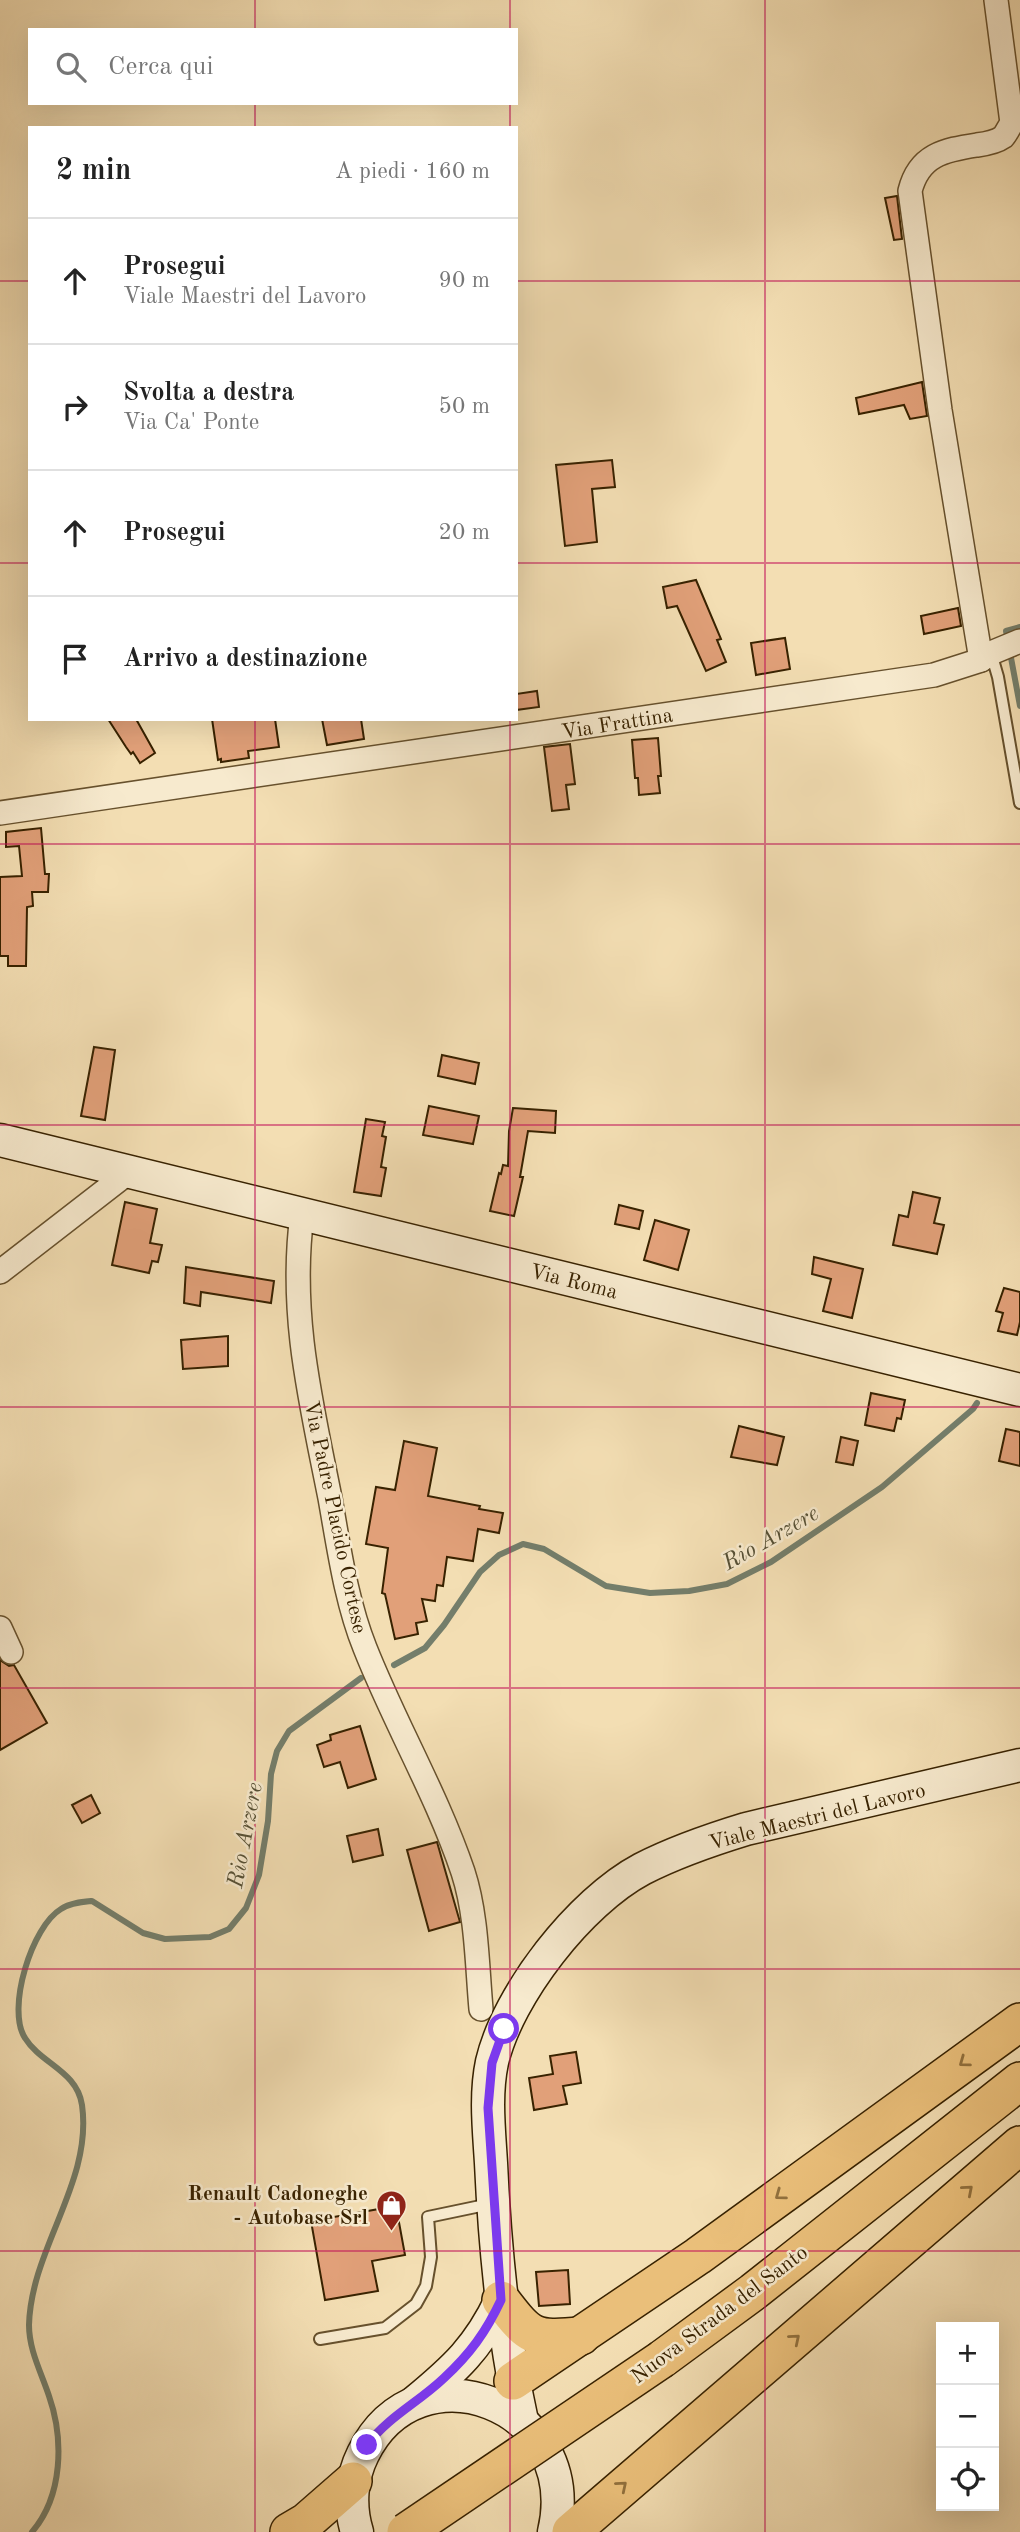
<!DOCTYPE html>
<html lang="it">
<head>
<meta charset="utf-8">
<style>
  body { margin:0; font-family:"Old Standard TT",serif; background:#f6f6f6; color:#222 }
  .controls { position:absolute; right:21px; bottom:21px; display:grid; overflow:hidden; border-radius:0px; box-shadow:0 7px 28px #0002 }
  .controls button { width:63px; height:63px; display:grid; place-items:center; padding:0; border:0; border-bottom:2px solid #e0e0e0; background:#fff; color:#222; font:35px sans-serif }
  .stop { position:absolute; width:21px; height:21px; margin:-16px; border:5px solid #7c3aed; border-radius:50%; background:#fff }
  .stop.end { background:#7c3aed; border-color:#fff; box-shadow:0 2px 7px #0008 }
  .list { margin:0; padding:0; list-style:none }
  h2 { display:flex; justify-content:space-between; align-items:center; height:91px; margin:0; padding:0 28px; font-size:30px }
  h2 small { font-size:23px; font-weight:400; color:#767676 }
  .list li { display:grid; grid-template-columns:46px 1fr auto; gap:21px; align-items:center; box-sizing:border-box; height:126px; padding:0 28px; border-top:2px solid #e0e0e0 }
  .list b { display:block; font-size:26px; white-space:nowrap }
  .list p { margin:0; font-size:23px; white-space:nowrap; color:#767676 }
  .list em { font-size:23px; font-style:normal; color:#767676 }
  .icon { flex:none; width:38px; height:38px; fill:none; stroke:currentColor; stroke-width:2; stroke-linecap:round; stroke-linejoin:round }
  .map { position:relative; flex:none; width:1020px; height:2532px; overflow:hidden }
  .search { position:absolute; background:#fff; box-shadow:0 7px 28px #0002; left:28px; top:28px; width:490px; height:77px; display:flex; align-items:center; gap:18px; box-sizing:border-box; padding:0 24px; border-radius:0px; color:#767676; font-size:26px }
  .panel { position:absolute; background:#fff; box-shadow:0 7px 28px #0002; left:28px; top:126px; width:490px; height:595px; border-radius:0px }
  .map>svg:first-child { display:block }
</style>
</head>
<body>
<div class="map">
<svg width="1020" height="2532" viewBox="0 0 1020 2532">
  <rect width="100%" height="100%" fill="#f3deb3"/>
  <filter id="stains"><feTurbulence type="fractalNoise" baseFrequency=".00286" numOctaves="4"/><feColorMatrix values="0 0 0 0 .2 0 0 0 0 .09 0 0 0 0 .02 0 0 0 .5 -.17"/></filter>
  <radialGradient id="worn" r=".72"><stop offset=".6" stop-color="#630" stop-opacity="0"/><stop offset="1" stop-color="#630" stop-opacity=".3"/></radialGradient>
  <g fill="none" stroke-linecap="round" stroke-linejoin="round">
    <!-- stream -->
    <g stroke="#747e6b" stroke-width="6">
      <polyline points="1020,627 1006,631 1020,706"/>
      <polyline points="394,1665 425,1648 444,1625 480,1572 499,1555 523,1544 544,1549 606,1586 650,1593 689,1591 727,1584 771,1562 882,1487 973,1409 977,1403"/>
      <path d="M32 2532C63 2496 64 2439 49 2396 41 2372 29 2350 29 2325 31 2248 93 2182 82 2105 77 2071 41 2064 25 2038 6 2009 32 1926 61 1909 70 1903 82 1902 92 1901L143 1933 165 1939 210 1937 229 1929 246 1908 259 1875 268 1821 271 1774 277 1751 289 1731 361 1678"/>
    </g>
  </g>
  <!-- building -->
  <g fill="#e1a079" stroke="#382200" stroke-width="2">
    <polygon points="897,196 902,239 894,240 885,198"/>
    <polygon points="922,382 927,416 910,419 904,405 859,414 856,398"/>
    <polygon points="612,460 615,487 592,489 597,542 565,546 556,465"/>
    <polygon points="696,580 721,639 717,640 726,662 706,671 677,606 667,608 663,587"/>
    <polygon points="958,608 961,626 924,634 921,616"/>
    <polygon points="785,638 790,669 756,675 751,643"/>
    <polygon points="537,691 539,707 516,710 516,694"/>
    <polygon points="108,719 136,719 155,753 140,763 133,752 131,754 126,747"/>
    <polygon points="212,719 275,719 279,747 248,751 249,758 221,762 221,759 218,760"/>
    <polygon points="322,719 361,719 364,739 327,745"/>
    <polygon points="658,738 661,776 658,776 660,793 639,795 638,778 635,778 632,740"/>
    <polygon points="570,744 575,784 566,785 569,809 552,811 544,747"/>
    <polygon points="41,828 45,874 49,874 48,892 32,892 33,906 27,907 26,966 8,966 8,956 0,956 0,877 22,876 19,846 6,847 6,832"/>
    <polygon points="94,1047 115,1050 105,1120 81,1116"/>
    <polygon points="442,1055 479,1063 475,1084 438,1076"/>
    <polygon points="429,1106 479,1116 473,1144 423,1135"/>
    <polygon points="513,1108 556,1111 555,1133 528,1131 520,1177 523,1177 514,1216 490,1211 499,1173 501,1174 503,1165 508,1166 509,1131"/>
    <polygon points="366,1119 385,1122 382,1136 386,1137 381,1167 386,1168 381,1196 354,1192"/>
    <polygon points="913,1192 940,1198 934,1223 944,1225 937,1254 893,1245 899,1215 908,1217"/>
    <polygon points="125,1202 157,1209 150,1243 162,1245 158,1262 152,1261 149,1273 112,1265"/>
    <polygon points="619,1205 643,1211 639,1229 615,1224"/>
    <polygon points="655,1220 689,1230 678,1270 644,1260"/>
    <polygon points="814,1257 863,1269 852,1318 823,1311 831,1279 812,1274"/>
    <polygon points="186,1267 274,1281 271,1303 201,1292 200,1306 184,1303"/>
    <polygon points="1004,1288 1020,1292 1020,1322 1017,1335 998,1331 1003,1313 996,1311"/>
    <polygon points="228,1336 228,1366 183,1369 181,1340"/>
    <polygon points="871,1393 905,1400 901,1419 897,1418 894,1431 865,1425"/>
    <polygon points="739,1426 784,1437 777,1465 731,1457"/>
    <polygon points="1006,1429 1020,1432 1020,1466 999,1461"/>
    <polygon points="841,1437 858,1441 853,1465 836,1462"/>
    <polygon points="404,1441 437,1448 428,1496 480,1506 479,1509 503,1513 499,1533 478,1529 473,1561 447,1557 443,1586 437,1585 435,1601 422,1599 427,1621 416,1623 418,1634 395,1639 385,1594 382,1593 388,1548 366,1544 376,1487 395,1490"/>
    <polygon points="0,1660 9,1666 14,1665 47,1723 0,1750"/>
    <polygon points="360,1726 376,1779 348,1788 340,1762 324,1767 317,1745 331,1740 330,1735"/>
    <polygon points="91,1795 100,1813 82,1823 72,1805"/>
    <polygon points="378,1829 383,1855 353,1862 347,1836"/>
    <polygon points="437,1842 460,1922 429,1931 407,1850"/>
    <polygon points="576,2052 581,2083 563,2086 567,2104 534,2110 529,2078 553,2074 550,2056"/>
    <polygon points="396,2206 405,2255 372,2261 378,2291 325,2300 311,2221"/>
    <polygon points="568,2270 570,2304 539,2306 536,2272"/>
  </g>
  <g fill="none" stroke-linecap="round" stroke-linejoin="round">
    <defs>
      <g id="service">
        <polyline points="991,653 998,677 1020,803"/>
        <polyline points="320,2339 385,2328 416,2304 426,2286 431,2257 428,2217 490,2204"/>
      </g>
      <g id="minor">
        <path d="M981 660 940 410 910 191C919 155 944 150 977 145 985 144 996 142 1003 137 1006 134 1009 127 1012 123L996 0"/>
        <polyline points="0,813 934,675 981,660 991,653 1020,641"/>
        <path d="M302 1215C289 1314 311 1402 330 1498 339 1548 346 1601 365 1648 395 1724 437 1795 463 1872 477 1915 477 1965 481 2009"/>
        <polyline points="0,1272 129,1172"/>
        <polyline points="0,1628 11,1652"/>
      </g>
      <g id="secondary">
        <polyline points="0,1140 1020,1390"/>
        <path d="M415 2402C455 2369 479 2347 501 2300"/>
        <path d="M522 2421C503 2336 495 2250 491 2163 489 2130 485 2095 492 2062 508 1994 580 1902 642 1869 675 1852 710 1840 746 1829L1020 1765"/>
        <path d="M357 2532C349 2506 351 2478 363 2454 418 2342 584 2404 554 2532"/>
      </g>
      <g id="trunk">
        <path d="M501 2300C530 2338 533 2340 581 2336"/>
        <polyline points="662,2359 753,2292 1020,2081"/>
        <polyline points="513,2381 698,2256 1020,2022"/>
        <polyline points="289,2532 306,2522 353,2481"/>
        <polyline points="571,2532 1020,2145"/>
      </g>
    </defs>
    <!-- service casing -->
    <use href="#service" stroke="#67512d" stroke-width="14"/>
    <!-- minor casing -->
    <use href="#minor" stroke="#67512d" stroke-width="26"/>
    <!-- secondary casing -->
    <use href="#secondary" stroke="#382200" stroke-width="35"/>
    <!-- trunk casing -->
    <use href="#trunk" stroke="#382200" stroke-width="40"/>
    <!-- service -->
    <use href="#service" stroke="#f7eace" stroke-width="10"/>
    <!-- minor -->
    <use href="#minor" stroke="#f7eace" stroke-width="23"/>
    <!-- secondary -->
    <use href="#secondary" stroke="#f7eace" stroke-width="32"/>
    <!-- trunk -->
    <use href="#trunk" stroke="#eabf7a" stroke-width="37"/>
    <defs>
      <polyline id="trunk-bridge" points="406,2532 662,2359"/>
    </defs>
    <!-- trunk-bridge casing -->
    <use href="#trunk-bridge" stroke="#382200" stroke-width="40" stroke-linecap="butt"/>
    <!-- trunk-bridge -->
    <use href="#trunk-bridge" stroke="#eabf7a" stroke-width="37"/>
  </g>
  <!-- one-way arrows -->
  <defs><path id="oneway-chevron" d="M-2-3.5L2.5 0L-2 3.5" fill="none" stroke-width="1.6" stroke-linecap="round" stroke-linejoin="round" transform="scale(1.75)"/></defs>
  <g stroke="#91703d">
    <use href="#oneway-chevron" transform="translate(964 2062) rotate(144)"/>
    <use href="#oneway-chevron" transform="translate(968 2190) rotate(-41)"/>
    <use href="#oneway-chevron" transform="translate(780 2195) rotate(144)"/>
    <use href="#oneway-chevron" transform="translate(795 2339) rotate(-40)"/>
    <use href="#oneway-chevron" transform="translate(622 2486) rotate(-40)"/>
  </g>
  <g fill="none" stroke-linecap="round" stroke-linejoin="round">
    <!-- route -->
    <path stroke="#7c3aed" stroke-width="9" d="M367 2445C388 2417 419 2402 444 2378 470 2354 486 2332 501 2300L488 2108 492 2063 504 2029"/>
  </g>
  <!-- grid -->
  <path fill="none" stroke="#c2185b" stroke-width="2" stroke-opacity="0.55" d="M255 0V30M510 0V30M765 0V2532M255 103V128M510 103V128M0 281H30M516 281H1020M0 563H30M516 563H1020M255 719V2532M510 719V2532M0 844H1020M0 1125H1020M0 1407H1020M0 1688H1020M0 1969H1020M0 2251H1020"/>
  <!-- icons -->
  <defs>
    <symbol id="shop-pin" viewBox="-11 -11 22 30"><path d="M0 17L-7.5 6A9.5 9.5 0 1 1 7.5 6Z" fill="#8f2418" stroke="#f7eace"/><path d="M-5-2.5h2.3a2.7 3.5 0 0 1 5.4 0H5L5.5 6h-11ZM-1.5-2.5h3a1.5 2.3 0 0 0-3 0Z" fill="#fff"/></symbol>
  </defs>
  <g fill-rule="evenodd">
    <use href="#shop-pin" x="374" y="2188" width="35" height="47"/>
  </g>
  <g text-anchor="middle" stroke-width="5" stroke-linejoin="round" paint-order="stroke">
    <!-- street labels -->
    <g font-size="21" fill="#382200" stroke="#f7eace">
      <text transform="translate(617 723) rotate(-9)" y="7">Via Frattina</text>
      <text transform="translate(574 1281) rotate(14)" y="7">Via Roma</text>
      <text transform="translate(336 1517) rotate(78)" y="7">Via Padre Placido Cortese</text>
      <text transform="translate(817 1816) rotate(-14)" y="7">Viale Maestri del Lavoro</text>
      <text transform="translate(719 2314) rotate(-37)" y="7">Nuova Strada del Santo</text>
    </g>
    <!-- poi labels -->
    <g font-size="21" font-weight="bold" fill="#382200" stroke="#f7eace" text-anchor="end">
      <text x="368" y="2200">Renault Cadoneghe<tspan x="368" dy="24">- Autobase Srl</tspan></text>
    </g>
    <!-- water labels -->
    <g font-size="23" font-style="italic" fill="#565035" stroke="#f7eace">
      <text transform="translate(770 1537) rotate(-30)" y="8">Rio Arzere</text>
      <text transform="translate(244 1835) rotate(-79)" y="8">Rio Arzere</text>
    </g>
  </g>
  <rect width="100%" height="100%" filter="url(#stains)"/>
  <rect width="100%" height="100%" fill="url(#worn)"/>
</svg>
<div class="controls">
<button>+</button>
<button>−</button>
<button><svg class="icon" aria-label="locate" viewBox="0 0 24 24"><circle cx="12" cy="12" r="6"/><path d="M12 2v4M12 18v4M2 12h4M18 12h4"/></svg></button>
</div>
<div class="stop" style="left:504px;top:2029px"></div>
<div class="stop end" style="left:367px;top:2445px"></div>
<div class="search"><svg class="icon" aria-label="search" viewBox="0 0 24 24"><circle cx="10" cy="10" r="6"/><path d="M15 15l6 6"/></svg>Cerca qui</div>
<section class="panel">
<h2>2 min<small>A piedi · 160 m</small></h2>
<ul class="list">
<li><svg class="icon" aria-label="ahead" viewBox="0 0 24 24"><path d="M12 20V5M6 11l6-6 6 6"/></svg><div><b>Prosegui</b><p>Viale Maestri del Lavoro</p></div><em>90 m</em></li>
<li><svg class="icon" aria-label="right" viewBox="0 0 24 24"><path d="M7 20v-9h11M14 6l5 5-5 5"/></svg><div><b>Svolta a destra</b><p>Via Ca' Ponte</p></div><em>50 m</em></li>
<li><svg class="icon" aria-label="ahead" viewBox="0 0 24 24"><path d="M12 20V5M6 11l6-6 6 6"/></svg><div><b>Prosegui</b></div><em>20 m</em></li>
<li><svg class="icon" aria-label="arrive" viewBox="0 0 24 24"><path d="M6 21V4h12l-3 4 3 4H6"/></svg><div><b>Arrivo a destinazione</b></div></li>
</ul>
</section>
</div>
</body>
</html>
